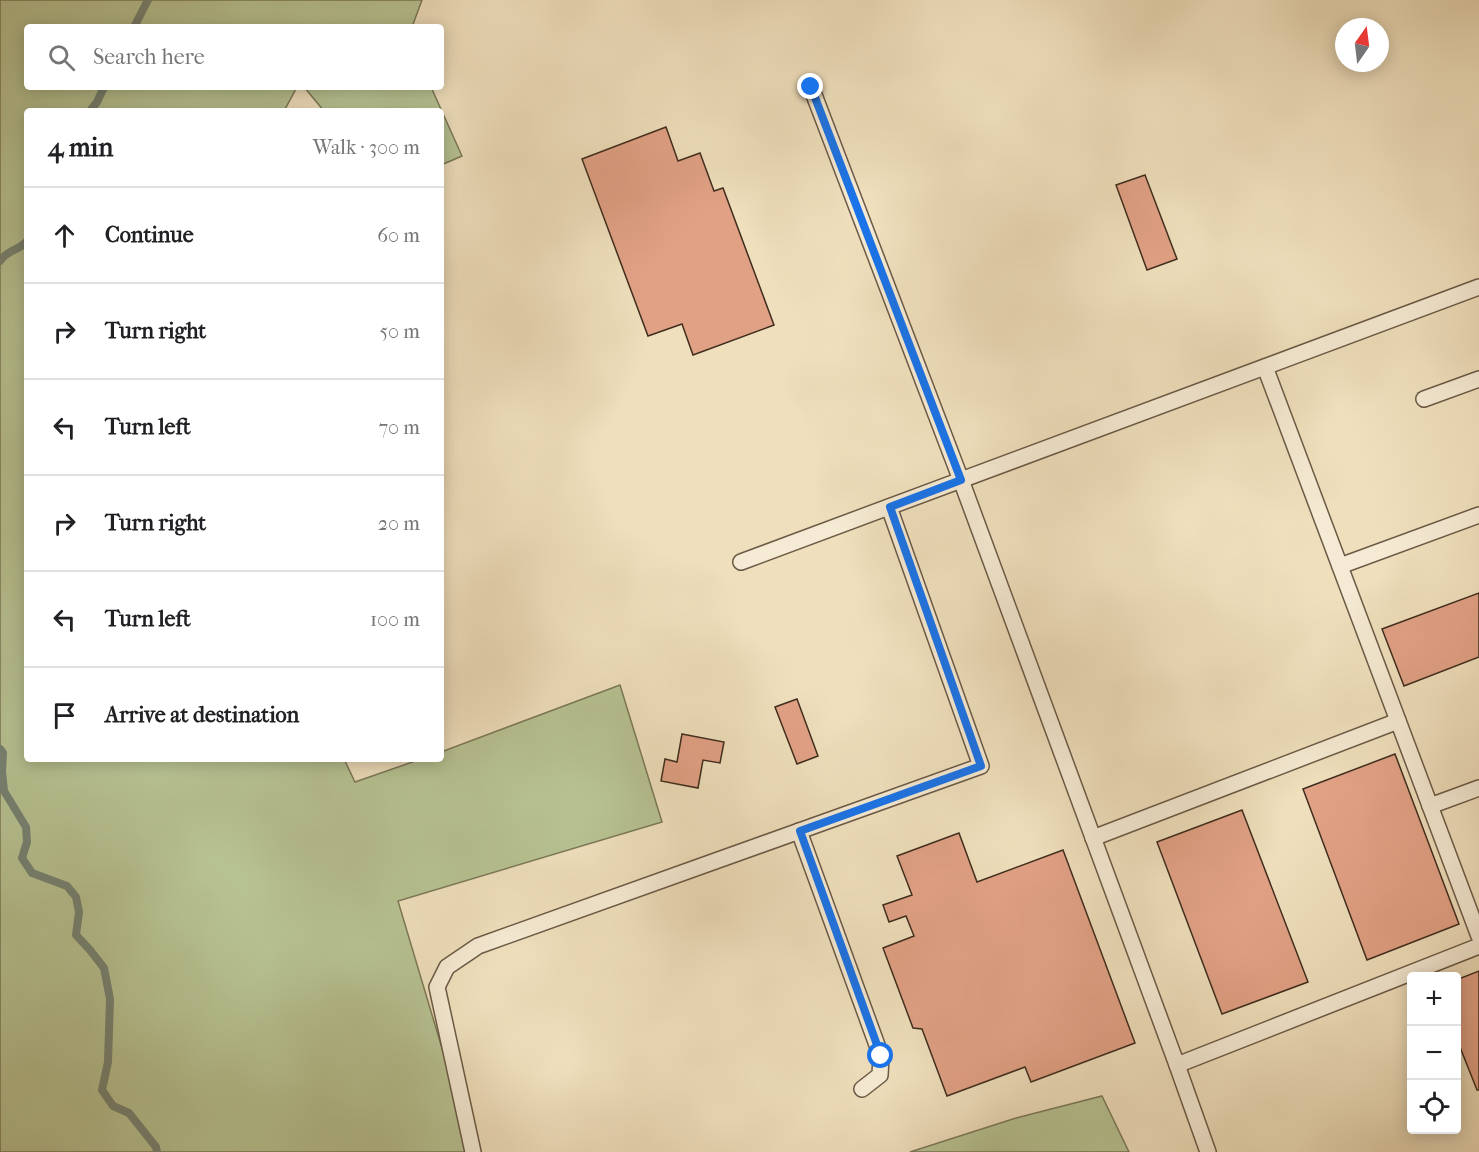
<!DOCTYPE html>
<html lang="en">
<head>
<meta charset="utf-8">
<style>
  body { margin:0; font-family:"IM FELL French Canon",serif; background:#f2f2f2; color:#202124 }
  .controls { position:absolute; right:18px; bottom:18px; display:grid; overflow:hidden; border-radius:6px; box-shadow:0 3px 15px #0003 }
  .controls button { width:54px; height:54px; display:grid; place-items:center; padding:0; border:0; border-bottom:2px solid #e0e0e0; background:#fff; color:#202124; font:30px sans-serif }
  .compass { position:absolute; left:1335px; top:18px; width:54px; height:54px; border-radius:50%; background:#fff; box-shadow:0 3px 15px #0003; rotate:14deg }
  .stop { position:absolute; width:18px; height:18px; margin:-14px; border:4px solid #1a73e8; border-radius:50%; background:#fff }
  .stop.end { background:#1a73e8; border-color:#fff; box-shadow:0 2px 6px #0008 }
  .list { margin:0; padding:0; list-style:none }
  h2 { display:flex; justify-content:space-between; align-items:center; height:78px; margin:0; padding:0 24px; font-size:26px }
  h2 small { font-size:20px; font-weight:400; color:#757577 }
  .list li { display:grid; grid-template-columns:39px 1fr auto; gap:18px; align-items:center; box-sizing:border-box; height:96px; padding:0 24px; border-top:2px solid #e0e0e0 }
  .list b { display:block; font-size:22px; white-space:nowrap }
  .list em { font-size:20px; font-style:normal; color:#757577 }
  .icon { flex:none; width:33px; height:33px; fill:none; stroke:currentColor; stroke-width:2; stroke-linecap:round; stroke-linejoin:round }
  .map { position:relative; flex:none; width:1479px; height:1152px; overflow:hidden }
  .search { position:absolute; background:#fff; box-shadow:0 3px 15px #0003; left:24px; top:24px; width:420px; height:66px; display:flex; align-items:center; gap:15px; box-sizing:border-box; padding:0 21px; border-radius:6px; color:#757577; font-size:22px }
  .panel { position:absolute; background:#fff; box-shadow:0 3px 15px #0003; left:24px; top:108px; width:420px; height:654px; border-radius:6px }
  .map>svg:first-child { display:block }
</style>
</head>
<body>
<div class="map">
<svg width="1479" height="1152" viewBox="0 0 1479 1152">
  <rect width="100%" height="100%" fill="#efdfbc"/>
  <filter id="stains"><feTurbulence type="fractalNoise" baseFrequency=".00333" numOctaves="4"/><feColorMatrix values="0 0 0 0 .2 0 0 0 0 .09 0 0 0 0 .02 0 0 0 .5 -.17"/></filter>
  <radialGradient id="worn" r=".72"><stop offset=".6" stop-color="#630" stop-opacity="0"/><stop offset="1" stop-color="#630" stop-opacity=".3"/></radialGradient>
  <!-- green -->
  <g fill="#b7c292" stroke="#7b7858" stroke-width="1.5">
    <polygon points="0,0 422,0 412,27 27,27 27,87 297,87 284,111 27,111 27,759 344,759 355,782 421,759 441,759 441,752 620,685 662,822 398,901 473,1152 0,1152"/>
    <polygon points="304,87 431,87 462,156 441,165 441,111 324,111"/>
    <polygon points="1102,1096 1129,1152 910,1152 1016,1118"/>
  </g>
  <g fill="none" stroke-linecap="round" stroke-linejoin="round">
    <!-- stream -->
    <g stroke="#768373" stroke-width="8">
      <polyline points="134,27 148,0"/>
      <polyline points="90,111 97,102 104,87"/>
      <path d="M0 261C7 250 20 250 27 241"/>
      <polyline points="0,749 3,753 2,771 4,791 26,827 27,842 22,858 32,873 67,886 76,897 79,912 76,935 90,950 104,968 110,999 108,1062 102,1090 113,1106 129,1113 156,1147 157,1152"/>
    </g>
  </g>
  <!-- building -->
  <g fill="#e1a185" stroke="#3f2d1e" stroke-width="1.5">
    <polygon points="666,127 678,161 700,153 714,191 723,188 774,325 693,355 682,324 648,336 582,159"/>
    <polygon points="1145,175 1177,259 1147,270 1116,185"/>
    <polygon points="1479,593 1479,657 1404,686 1382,629"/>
    <polygon points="797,699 818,756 797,764 775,707"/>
    <polygon points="682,734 724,742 720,763 703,760 698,788 661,781 665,759 677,762"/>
    <polygon points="1395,754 1459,924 1367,960 1303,789"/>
    <polygon points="1242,810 1308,982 1222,1014 1157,842"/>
    <polygon points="959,833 977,882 1063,850 1135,1043 1031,1082 1025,1067 947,1096 922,1029 913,1028 883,948 914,936 906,916 889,922 883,905 912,895 897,856"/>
    <polygon points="1479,971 1479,1090 1477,1090 1456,1037 1456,980"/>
  </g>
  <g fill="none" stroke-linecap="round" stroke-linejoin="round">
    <defs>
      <g id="service">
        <polyline points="811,87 961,480 1177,1065 1479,946"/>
        <polyline points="1265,367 1479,936"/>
        <polyline points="1424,399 1479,379"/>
        <polyline points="741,562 1479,287"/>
        <polyline points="1340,566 1479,515"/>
        <polyline points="1430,806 1479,788"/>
        <polyline points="799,831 881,1056 880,1075 862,1089"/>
        <polyline points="1093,838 1398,721"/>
        <polyline points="1177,1065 1208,1152"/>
        <polyline points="473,1152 437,987 447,967 478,946 981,766 889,507"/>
      </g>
    </defs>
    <!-- service casing -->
    <use href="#service" stroke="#6b5a46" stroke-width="18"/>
    <!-- service -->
    <use href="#service" stroke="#f5ead3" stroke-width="15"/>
  </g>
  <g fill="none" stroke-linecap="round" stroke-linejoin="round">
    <!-- route -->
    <polyline stroke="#1a73e8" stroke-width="8" points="811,87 961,480 890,507 981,766 800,831 881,1056"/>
  </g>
  <rect width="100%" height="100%" filter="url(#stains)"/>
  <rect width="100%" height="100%" fill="url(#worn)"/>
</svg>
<div class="controls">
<button>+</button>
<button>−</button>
<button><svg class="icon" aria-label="locate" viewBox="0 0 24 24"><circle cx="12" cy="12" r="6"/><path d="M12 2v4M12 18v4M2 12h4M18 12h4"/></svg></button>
</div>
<svg class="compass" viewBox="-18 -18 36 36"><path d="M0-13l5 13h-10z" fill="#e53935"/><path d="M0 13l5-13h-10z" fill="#757577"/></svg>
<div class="stop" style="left:881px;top:1056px"></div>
<div class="stop end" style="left:811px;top:87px"></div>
<div class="search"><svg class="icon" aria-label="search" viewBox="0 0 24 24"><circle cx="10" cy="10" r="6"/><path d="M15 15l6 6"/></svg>Search here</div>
<section class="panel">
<h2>4 min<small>Walk · 300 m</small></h2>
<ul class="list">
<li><svg class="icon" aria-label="ahead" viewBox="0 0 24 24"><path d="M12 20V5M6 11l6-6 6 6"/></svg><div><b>Continue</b></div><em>60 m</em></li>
<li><svg class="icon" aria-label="right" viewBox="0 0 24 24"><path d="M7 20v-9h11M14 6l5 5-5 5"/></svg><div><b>Turn right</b></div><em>50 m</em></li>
<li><svg class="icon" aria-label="left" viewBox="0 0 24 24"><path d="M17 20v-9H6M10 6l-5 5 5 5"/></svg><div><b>Turn left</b></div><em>70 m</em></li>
<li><svg class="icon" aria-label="right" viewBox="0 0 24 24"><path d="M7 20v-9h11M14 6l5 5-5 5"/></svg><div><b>Turn right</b></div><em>20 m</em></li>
<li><svg class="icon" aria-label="left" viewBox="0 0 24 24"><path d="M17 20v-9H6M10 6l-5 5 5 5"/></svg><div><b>Turn left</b></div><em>100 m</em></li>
<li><svg class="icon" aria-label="arrive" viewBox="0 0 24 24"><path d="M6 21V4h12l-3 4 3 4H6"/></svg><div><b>Arrive at destination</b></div></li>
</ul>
</section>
</div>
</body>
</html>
